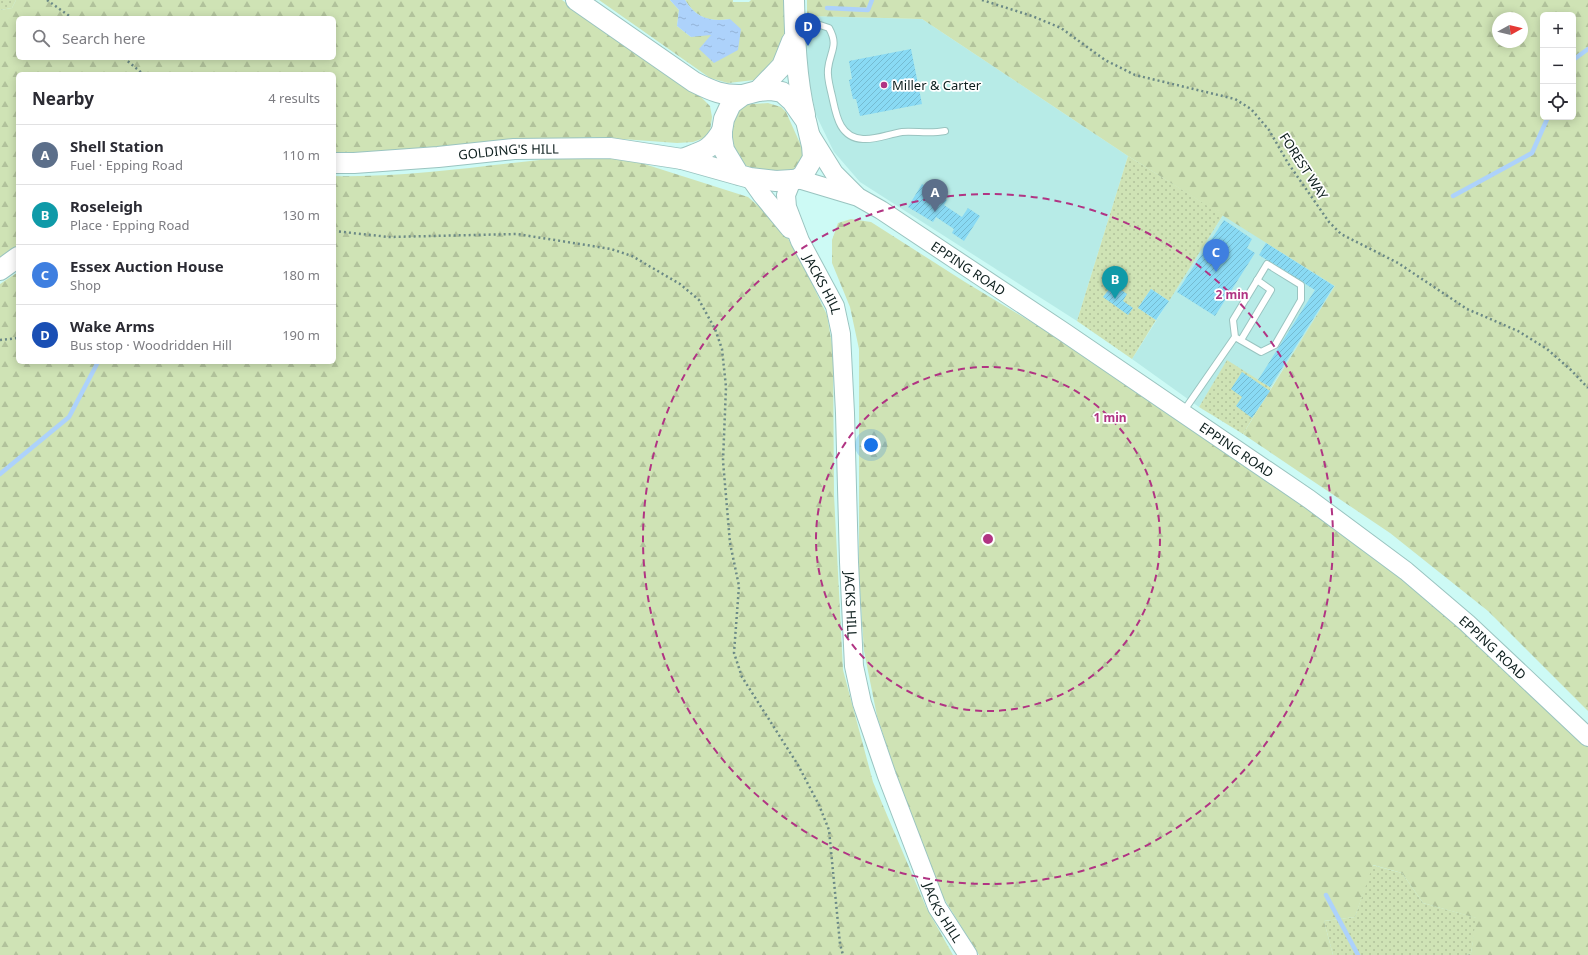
<!DOCTYPE html>
<html lang="en">
<head>
<meta charset="utf-8">
<style>
  body { margin:0; font-family:"Noto Sans",sans-serif; background:#f2f2f3; color:#2b2b33 }
  .controls { position:absolute; right:12px; top:12px; display:grid; overflow:hidden; border-radius:6px; box-shadow:0 2px 10px #0003 }
  .controls button { width:36px; height:36px; display:grid; place-items:center; padding:0; border:0; border-bottom:1px solid #e1e1e2; background:#fff; color:#2b2b33; font:20px sans-serif }
  .compass { position:absolute; left:1492px; top:12px; width:36px; height:36px; border-radius:50%; background:#fff; box-shadow:0 2px 10px #0003; rotate:82deg }
  .you { position:absolute; left:871px; top:445px; width:14px; height:14px; margin:-10px; border:3px solid #fff; border-radius:50%; background:#1a73e8; box-shadow:0 0 0 6px #1a73e833 }
  .badge { display:grid; place-items:center; width:26px; height:26px; border-radius:50%; background:#db2777; color:#fff; font-size:13px; font-weight:700 }
  .pin { position:absolute; translate:-50% -33px; filter:drop-shadow(0 1px 2px #0008) }
  .pin::after { content:''; position:absolute; top:21px; width:14px; height:12px; background:inherit; clip-path:polygon(0 0,100% 0,50% 100%) }
  .list { margin:0; padding:0; list-style:none }
  h2 { display:flex; justify-content:space-between; align-items:center; height:52px; margin:0; padding:0 16px; font-size:17px }
  h2 small { font-size:13px; font-weight:400; color:#7c7c81 }
  .list li { display:grid; grid-template-columns:26px 1fr auto; gap:12px; align-items:center; box-sizing:border-box; height:60px; padding:0 16px; border-top:1px solid #e1e1e2 }
  .list b { display:block; font-size:15px; white-space:nowrap }
  .list p { margin:0; font-size:13px; white-space:nowrap; color:#7c7c81 }
  .list em { font-size:13px; font-style:normal; color:#7c7c81 }
  .icon { flex:none; width:22px; height:22px; fill:none; stroke:currentColor; stroke-width:2; stroke-linecap:round; stroke-linejoin:round }
  .map { position:relative; flex:none; width:1588px; height:955px; overflow:hidden }
  .search { position:absolute; background:#fff; box-shadow:0 2px 10px #0003; left:16px; top:16px; width:320px; height:44px; display:flex; align-items:center; gap:10px; box-sizing:border-box; padding:0 14px; border-radius:6px; color:#7c7c81; font-size:15px }
  .panel { position:absolute; background:#fff; box-shadow:0 2px 10px #0003; left:16px; top:72px; width:320px; height:292px; border-radius:6px }
  .map>svg:first-child { display:block }
</style>
</head>
<body>
<div class="map">
<svg width="1588" height="955" viewBox="0 0 1588 955">
  <defs>
    <pattern id="green-dots" width="8" height="8" patternUnits="userSpaceOnUse"><rect width="8" height="8" fill="#cfe3b5"/><path d="M2 2h.1M6 6h.1" fill="none" stroke="#b1c29b" stroke-width="1.8" stroke-linecap="round"/></pattern>
    <pattern id="forest-firs" width="22" height="20" patternUnits="userSpaceOnUse"><rect width="22" height="20" fill="#cfe3b5"/><path d="M5 1l3.5 6h-7zM16 11l3.5 6h-7z" fill="#b1c29b"/></pattern>
    <pattern id="water-ripples" width="26" height="14" patternUnits="userSpaceOnUse"><rect width="26" height="14" fill="#add2fb"/><path d="M2 4q2-2 4 0t4 0M15 11q2-2 4 0t4 0" fill="none" stroke="#94b4d7"/></pattern>
    <pattern id="building-hatch" width="6" height="6" patternUnits="userSpaceOnUse"><rect width="6" height="6" fill="#89daf4"/><path d="M-1 1l2-2M0 6l6-6M5 7l2-2" fill="none" stroke="#75bbd1"/></pattern>
  </defs>
  <rect width="100%" height="100%" fill="#cdfaf5"/>
  <!-- built -->
  <g fill="#b7ebe7">
    <polygon points="807,16 922,19 1128,156 1077,321 860,182 834,152 816,115 806,66"/>
    <polygon points="1223,215 1336,286 1271,388 1227,361 1199,407 1132,359"/>
  </g>
  <!-- green -->
  <g fill="url(#green-dots)">
    <polygon points="0,0 16,0 12,8 0,10"/>
    <polygon points="1128,156 1223,215 1169,301 1151,289 1138,308 1156,320 1132,359 1077,321"/>
    <polygon points="1227,360 1271,388 1243,434 1199,407"/>
    <polygon points="1372,865 1402,873 1423,903 1477,918 1471,953 1467,955 1333,955 1324,921 1355,917"/>
  </g>
  <!-- forest -->
  <g fill="url(#forest-firs)" fill-rule="evenodd">
    <path d="M16 0H562L700 96 710 106 712 117 710 131 704 138 693 142 677 143 594 137 512 142 334 156V74H18V248L0 261V10L12 8ZM18 18H334V58H18Z"/>
    <path d="M599 0H670L679 10 677 26 691 37 730 19C710 22 696 18 685 0H733V2H749L751 0H791L787 41 764 79 728 83 710 78Z"/>
    <path d="M807 0H1588V711L1488 611 1390 533 1243 434 1335 286 1128 156 922 19 807 16ZM1543 15H1573V117H1543ZM1498 18H1522V42H1498Z"/>
    <polygon points="768,103 781,107 786,112 803,150 802,158 798,168 791,173 750,174 731,157 731,110 738,105"/>
    <path d="M589 155H616L748 197 781 226 806 271 827 315 833 351 834 495 843 670 873 782 926 907 953 955H0V284L18 272V362H334V176C418 178 505 162 589 155Z"/>
    <polygon points="851,219 871,222 965,282 1086,355 1377,556 1477,642 1588,745 1588,955 1467,955 1471,953 1476,918 1423,903 1402,873 1373,865 1355,917 1324,921 1333,955 979,955 943,897 907,807 877,716 864,651 859,574 859,349 850,307 832,263 832,240 838,223"/>
  </g>
  <!-- water -->
  <path fill="url(#water-ripples)" d="M670 0H685C696 18 710 22 730 19L741 29 738 50 714 63 699 49 711 35 691 37 677 26 679 10Z"/>
  <g fill="none" stroke-linecap="round" stroke-linejoin="round">
    <!-- stream -->
    <g stroke="#add2fb" stroke-width="4.5">
      <polyline points="827,8 868,10 872,0"/>
      <polyline points="1573,60 1588,49"/>
      <polyline points="1453,196 1532,153 1548,117"/>
      <polyline points="0,474 69,417 98,362"/>
      <polyline points="1326,895 1358,955"/>
    </g>
  </g>
  <!-- building -->
  <g fill="url(#building-hatch)">
    <polygon points="911,49 922,104 860,116 856,99 853,99 851,90 849,80 852,79 849,61"/>
    <polygon points="922,184 947,200 944,205 962,217 968,208 980,216 964,241 952,233 954,229 936,217 933,222 908,207"/>
    <polygon points="1224,220 1252,239 1247,248 1255,253 1215,316 1177,292"/>
    <polygon points="1266,243 1334,286 1270,387 1258,380 1315,290 1259,255"/>
    <polygon points="1113,284 1127,294 1123,301 1133,308 1128,315 1103,297"/>
    <polygon points="1151,289 1169,301 1156,320 1138,308"/>
    <polygon points="1242,372 1270,391 1252,418 1236,406 1242,397 1231,389"/>
  </g>
  <g fill="none" stroke-linecap="round" stroke-linejoin="round">
    <defs>
      <g id="service">
        <path d="M798 24 820 25 829 28C839 46 830 51 828 69 827 78 830 87 832 96 836 114 839 138 863 139 876 140 889 134 902 132 916 131 930 134 945 131"/>
        <polyline points="1241,340 1271,290 1257,280"/>
        <polyline points="1183,412 1235,337 1233,320 1267,264 1301,285 1301,300 1275,345 1261,352 1235,337"/>
      </g>
      <g id="secondary">
        <polyline points="811,136 834,173 856,195"/>
        <polyline points="750,178 762,195 790,229"/>
        <path id="s1" d="M798 179 858 197 881 210 1064 332 1309 499 1406 571 1467 623 1588 737"/>
        <path id="s2" d="M792 180 786 195 787 207 800 241 835 306 841 334 845 413 849 562 854 666 862 703 887 776 937 907 968 955"/>
      </g>
      <g id="primary">
        <path d="M576 0 694 82C712 91 723 96 743 95"/>
        <path d="M794 0C795 39 796 77 805 115"/>
        <polyline points="758,91 782,66 792,41"/>
        <path d="M682 159C703 151 710 151 722 131"/>
        <path id="s3" d="M334 163H354L438 157 514 149 610 148 682 159 739 175 750 178 776 181 792 180 798 179 803 175 813 158 812 146 806 121 792 101 782 92 770 90 758 91 743 95 731 104 724 119 722 131V138L724 150 739 175"/>
        <polyline points="0,270 18,257"/>
      </g>
    </defs>
    <!-- service casing -->
    <use href="#service" stroke="#9ac4c0" stroke-width="8"/>
    <!-- secondary casing -->
    <use href="#secondary" stroke="#9ac4c0" stroke-width="20"/>
    <!-- primary casing -->
    <use href="#primary" stroke="#9ac4c0" stroke-width="22"/>
    <!-- path -->
    <g stroke="#6b8986" stroke-width="2.5" stroke-dasharray="2 3" stroke-linecap="butt">
      <polyline points="47,0 72,18"/>
      <polyline points="982,0 1032,16 1061,28 1105,60 1135,75 1235,99 1251,109 1269,130 1288,163 1329,222 1341,234 1398,263 1467,309 1518,331 1547,349 1571,370 1588,388"/>
      <polyline points="124,58 143,74"/>
      <polyline points="334,231 389,237 517,234 611,249 632,256 680,284 699,300 715,329 722,349 726,387 723,461 730,543 739,586 734,653 742,677 798,765 819,805 829,830 840,944 843,955"/>
      <polyline points="0,340 18,338"/>
    </g>
    <!-- service -->
    <use href="#service" stroke="#fff" stroke-width="6"/>
    <!-- secondary -->
    <use href="#secondary" stroke="#fff" stroke-width="18"/>
    <!-- primary -->
    <use href="#primary" stroke="#fff" stroke-width="20"/>
  </g>
  <!-- distance rings -->
  <g fill="none" stroke="#b13483" stroke-width="2" stroke-dasharray="7 5">
    <circle cx="988" cy="539" r="172"/>
    <circle cx="988" cy="539" r="345"/>
  </g>
  <!-- markers -->
  <circle fill="#b13483" stroke="#fff" stroke-width="1.5" cx="884" cy="85" r="4"/>
  <g text-anchor="middle" stroke-width="3.5" stroke-linejoin="round" paint-order="stroke">
    <!-- poi labels -->
    <g font-size="13" fill="#0d1e1d" stroke="#fff" text-anchor="start">
      <text x="892" y="90">Miller &amp; Carter</text>
    </g>
    <!-- street labels -->
    <g font-size="13" fill="#0d1e1d" stroke="#fff">
      <text dy="5" stroke="none"><textPath href="#s3" startOffset="175">GOLDING'S HILL</textPath></text>
      <text transform="translate(1304 166) rotate(57)" y="5">FOREST WAY</text>
      <text dy="5" stroke="none"><textPath href="#s1" startOffset="194">EPPING ROAD</textPath></text>
      <text dy="5" stroke="none"><textPath href="#s2" startOffset="114">JACKS HILL</textPath></text>
      <text dy="5" stroke="none"><textPath href="#s1" startOffset="518">EPPING ROAD</textPath></text>
      <text dy="5" stroke="none"><textPath href="#s2" startOffset="438">JACKS HILL</textPath></text>
      <text dy="5" stroke="none"><textPath href="#s1" startOffset="842">EPPING ROAD</textPath></text>
      <text dy="5" stroke="none"><textPath href="#s2" startOffset="762">JACKS HILL</textPath></text>
    </g>
  </g>
  <circle cx="988" cy="539" r="6" fill="#b13483" stroke="#fff" stroke-width="2"/>
  <g font-size="12" text-anchor="middle" font-weight="bold" fill="#b13483" stroke="#fff" stroke-width="3.5" stroke-linejoin="round" paint-order="stroke">
    <text x="1232" y="299">2 min</text>
    <text x="1110" y="422">1 min</text>
  </g>
</svg>
<div class="controls">
<button>+</button>
<button>−</button>
<button><svg class="icon" aria-label="locate" viewBox="0 0 24 24"><circle cx="12" cy="12" r="6"/><path d="M12 2v4M12 18v4M2 12h4M18 12h4"/></svg></button>
</div>
<svg class="compass" viewBox="-18 -18 36 36"><path d="M0-13l5 13h-10z" fill="#e53935"/><path d="M0 13l5-13h-10z" fill="#7c7c81"/></svg>
<div class="you"></div>
<div class="pin badge" style="left:935px;top:212px;background:#5c6f8a">A</div>
<div class="pin badge" style="left:1115px;top:299px;background:#0f9aa8">B</div>
<div class="pin badge" style="left:1216px;top:272px;background:#3f7fe0">C</div>
<div class="pin badge" style="left:808px;top:46px;background:#1a4fb4">D</div>
<div class="search"><svg class="icon" aria-label="search" viewBox="0 0 24 24"><circle cx="10" cy="10" r="6"/><path d="M15 15l6 6"/></svg>Search here</div>
<section class="panel">
<h2>Nearby<small>4 results</small></h2>
<ul class="list">
<li><span class="badge" style="background:#5c6f8a">A</span><div><b>Shell Station</b><p>Fuel · Epping Road</p></div><em>110 m</em></li>
<li><span class="badge" style="background:#0f9aa8">B</span><div><b>Roseleigh</b><p>Place · Epping Road</p></div><em>130 m</em></li>
<li><span class="badge" style="background:#3f7fe0">C</span><div><b>Essex Auction House</b><p>Shop</p></div><em>180 m</em></li>
<li><span class="badge" style="background:#1a4fb4">D</span><div><b>Wake Arms</b><p>Bus stop · Woodridden Hill</p></div><em>190 m</em></li>
</ul>
</section>
</div>
</body>
</html>
